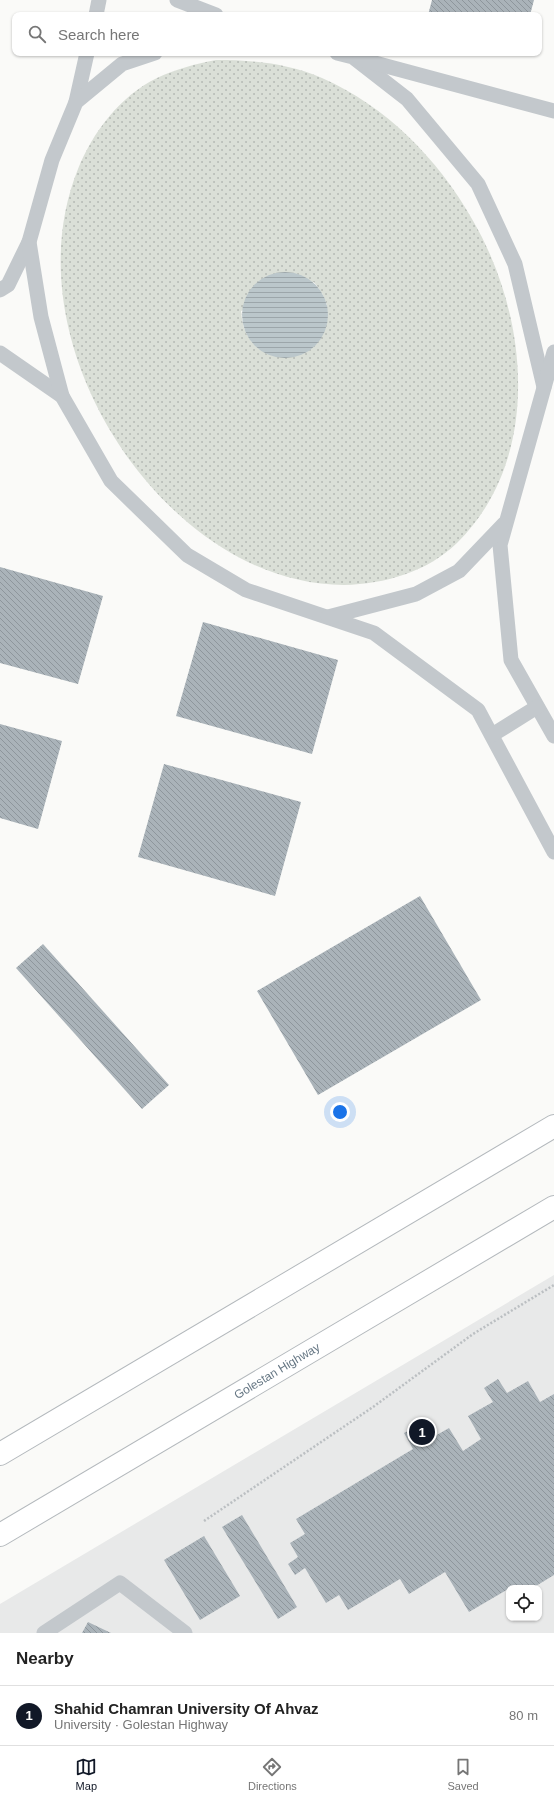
<!DOCTYPE html>
<html lang="en">
<head>
<meta charset="utf-8">
<style>
  body { margin:0; font-family:Helvetica,sans-serif; background:#f6f6f6; color:#222 }
  .controls { position:absolute; right:12px; bottom:12px; display:grid; overflow:hidden; border-radius:8px; box-shadow:0 1px 3px #0004 }
  .controls button { width:36px; height:36px; display:grid; place-items:center; padding:0; border:0; border-bottom:1px solid #e0e0e0; background:#fff; color:#222; font:20px sans-serif }
  .you { position:absolute; left:340px; top:1112px; width:14px; height:14px; margin:-10px; border:3px solid #fff; border-radius:50%; background:#1a73e8; box-shadow:0 0 0 6px #1a73e833 }
  .badge { display:grid; place-items:center; width:26px; height:26px; border-radius:50%; background:#111827; color:#fff; font-size:13px; font-weight:700 }
  .pin { position:absolute; translate:-50% -50%; border:2px solid #fff; box-shadow:0 1px 4px #0006 }
  .list { margin:0; padding:0; list-style:none }
  h2 { display:flex; justify-content:space-between; align-items:center; height:52px; margin:0; padding:0 16px; font-size:17px }
  h2 small { font-size:13px; font-weight:400; color:#767676 }
  .list li { display:grid; grid-template-columns:26px 1fr auto; gap:12px; align-items:center; box-sizing:border-box; height:60px; padding:0 16px; border-top:1px solid #e0e0e0 }
  .list b { display:block; font-size:15px; white-space:nowrap }
  .list p { margin:0; font-size:13px; white-space:nowrap; color:#767676 }
  .list em { font-size:13px; font-style:normal; color:#767676 }
  .icon { flex:none; width:22px; height:22px; fill:none; stroke:currentColor; stroke-width:2; stroke-linecap:round; stroke-linejoin:round }
  .map { position:relative; flex:none; width:554px; height:1633px; overflow:hidden }
  .search { position:absolute; background:#fff; box-shadow:0 1px 3px #0004; left:12px; right:12px; top:12px; height:44px; display:flex; align-items:center; gap:10px; box-sizing:border-box; padding:0 14px; border-radius:8px; color:#767676; font-size:15px }
  .sheet { height:112px; background:#fff }
  nav { display:flex; justify-content:space-around; align-items:center; box-sizing:border-box; height:56px; border-top:1px solid #e0e0e0; background:#fff; font-size:11px; color:#767676 }
  nav a { display:grid; justify-items:center; gap:2px }
  nav .on { color:#111827 }
  .map>svg:first-child { display:block }
</style>
</head>
<body>
<div class="map">
<svg width="554" height="1633" viewBox="0 0 554 1633">
  <defs>
    <pattern id="grass-dots" width="8" height="8" patternUnits="userSpaceOnUse"><rect width="8" height="8" fill="#dadfd7"/><path d="M2 2h.1M6 6h.1" fill="none" stroke="#b4b9b4" stroke-width="1.8" stroke-linecap="round"/></pattern>
    <pattern id="water-rules" width="6" height="5" patternUnits="userSpaceOnUse"><rect width="6" height="5" fill="#bbc7cb"/><path d="M0 2.5h6" fill="none" stroke="#9ca6aa"/></pattern>
    <pattern id="building-back-hatch" width="6" height="6" patternUnits="userSpaceOnUse"><rect width="6" height="6" fill="#aab3b9"/><path d="M-1 5l2 2M0 0l6 6M5-1l2 2" fill="none" stroke="#8e969c"/></pattern>
  </defs>
  <rect width="100%" height="100%" fill="#fafaf8"/>
  <!-- built -->
  <path fill="#e8e9e9" fill-rule="evenodd" d="M554 1275V1633H0V1604ZM509 1588H539V1618H509Z"/>
  <!-- grass -->
  <path fill="url(#grass-dots)" fill-rule="evenodd" d="M216 60C253 60 287 63 322 78 386 106 438 159 472 219 529 316 543 458 457 543 427 572 385 584 344 585 308 585 272 575 240 558 112 490 21 310 78 169 93 132 120 96 157 78 176 69 195 64 216 60ZM314 282 322 293 327 305 268 354C249 343 243 333 241 311Z"/>
  <!-- water -->
  <circle fill="url(#water-rules)" cx="285" cy="315" r="43"/>
  <!-- building -->
  <g fill="url(#building-back-hatch)">
    <polygon points="432,0 534,0 530,15 428,15"/>
    <polygon points="0,567 103,596 78,684 0,663"/>
    <polygon points="203,622 338,660 312,754 176,716"/>
    <polygon points="0,724 62,741 38,829 0,818"/>
    <polygon points="164,764 301,802 275,896 138,857"/>
    <polygon points="420,896 481,1000 318,1095 257,991"/>
    <polygon points="43,944 169,1085 142,1109 16,968"/>
    <polygon points="498,1379 507,1393 528,1381 540,1402 554,1394 554,1575 536,1586 537,1588 517,1588 515,1585 469,1612 445,1572 409,1594 400,1579 348,1610 339,1595 326,1603 305,1568 295,1575 288,1564 298,1557 290,1543 305,1534 296,1519 413,1449 404,1433 419,1425 428,1440 449,1428 463,1451 481,1439 468,1416 493,1402 484,1388"/>
    <polygon points="242,1515 297,1607 278,1619 222,1527"/>
    <polygon points="204,1536 240,1596 200,1620 164,1560"/>
    <polygon points="88,1622 111,1633 82,1633"/>
  </g>
  <g fill="none" stroke-linecap="round" stroke-linejoin="round">
    <defs>
      <g id="trunk">
        <polyline points="0,1454 554,1126"/>
        <polyline points="0,1535 554,1207"/>
      </g>
    </defs>
    <!-- trunk casing -->
    <use href="#trunk" stroke="#b4b9bd" stroke-width="24"/>
    <!-- path -->
    <polyline stroke="#bbbfc2" stroke-width="2.5" stroke-dasharray="2 2" stroke-linecap="butt" points="204,1521 373,1407 473,1334 554,1285"/>
    <!-- service -->
    <g stroke="#c3c8cc" stroke-width="15">
      <polyline points="177,0 216,15"/>
      <polyline points="96,15 99,0"/>
      <polyline points="337,53 353,57 407,99 478,184 515,264 544,387"/>
      <polyline points="360,59 554,111"/>
      <polyline points="76,102 87,53"/>
      <polyline points="0,290 8,285 29,242"/>
      <polyline points="554,352 500,545 511,660 554,736"/>
      <polyline points="0,353 62,396 111,481 187,555 246,590 374,633 478,710 554,852"/>
      <polyline points="62,396 41,317 29,242 52,160 76,102 122,64 155,53"/>
      <polyline points="328,617 416,594 459,571 504,524"/>
      <polyline points="492,735 537,707"/>
      <polyline points="44,1633 120,1583 185,1633"/>
    </g>
    <!-- trunk -->
    <use href="#trunk" stroke="#fff" stroke-width="22"/>
  </g>
  <g text-anchor="middle" stroke-width="4" stroke-linejoin="round" paint-order="stroke">
    <!-- street labels -->
    <g font-size="12" fill="#657683" stroke="#fff">
      <text transform="translate(277 1371) rotate(-31)" y="4">Golestan Highway</text>
    </g>
  </g>
</svg>
<div class="controls">
<button><svg class="icon" aria-label="locate" viewBox="0 0 24 24"><circle cx="12" cy="12" r="6"/><path d="M12 2v4M12 18v4M2 12h4M18 12h4"/></svg></button>
</div>
<div class="you"></div>
<div class="pin badge" style="left:422px;top:1432px">1</div>
<div class="search"><svg class="icon" aria-label="search" viewBox="0 0 24 24"><circle cx="10" cy="10" r="6"/><path d="M15 15l6 6"/></svg>Search here</div>
</div>
<section class="sheet">
<h2>Nearby<small></small></h2>
<ul class="list">
<li><span class="badge">1</span><div><b>Shahid Chamran University Of Ahvaz</b><p>University · Golestan Highway</p></div><em>80 m</em></li>
</ul>
</section>
<nav>
<a class="on"><svg class="icon" aria-label="map" viewBox="0 0 24 24"><path d="M3 6l6-2 6 2 6-2v14l-6 2-6-2-6 2zM9 4v14M15 6v14"/></svg>Map</a>
<a><svg class="icon" aria-label="directions" viewBox="0 0 24 24"><path d="M12 3l9 9-9 9-9-9zM9 14v-3h6M13 9l2 2-2 2"/></svg>Directions</a>
<a><svg class="icon" aria-label="saved" viewBox="0 0 24 24"><path d="M7 4h10v16l-5-4-5 4z"/></svg>Saved</a>
</nav>
</body>
</html>
